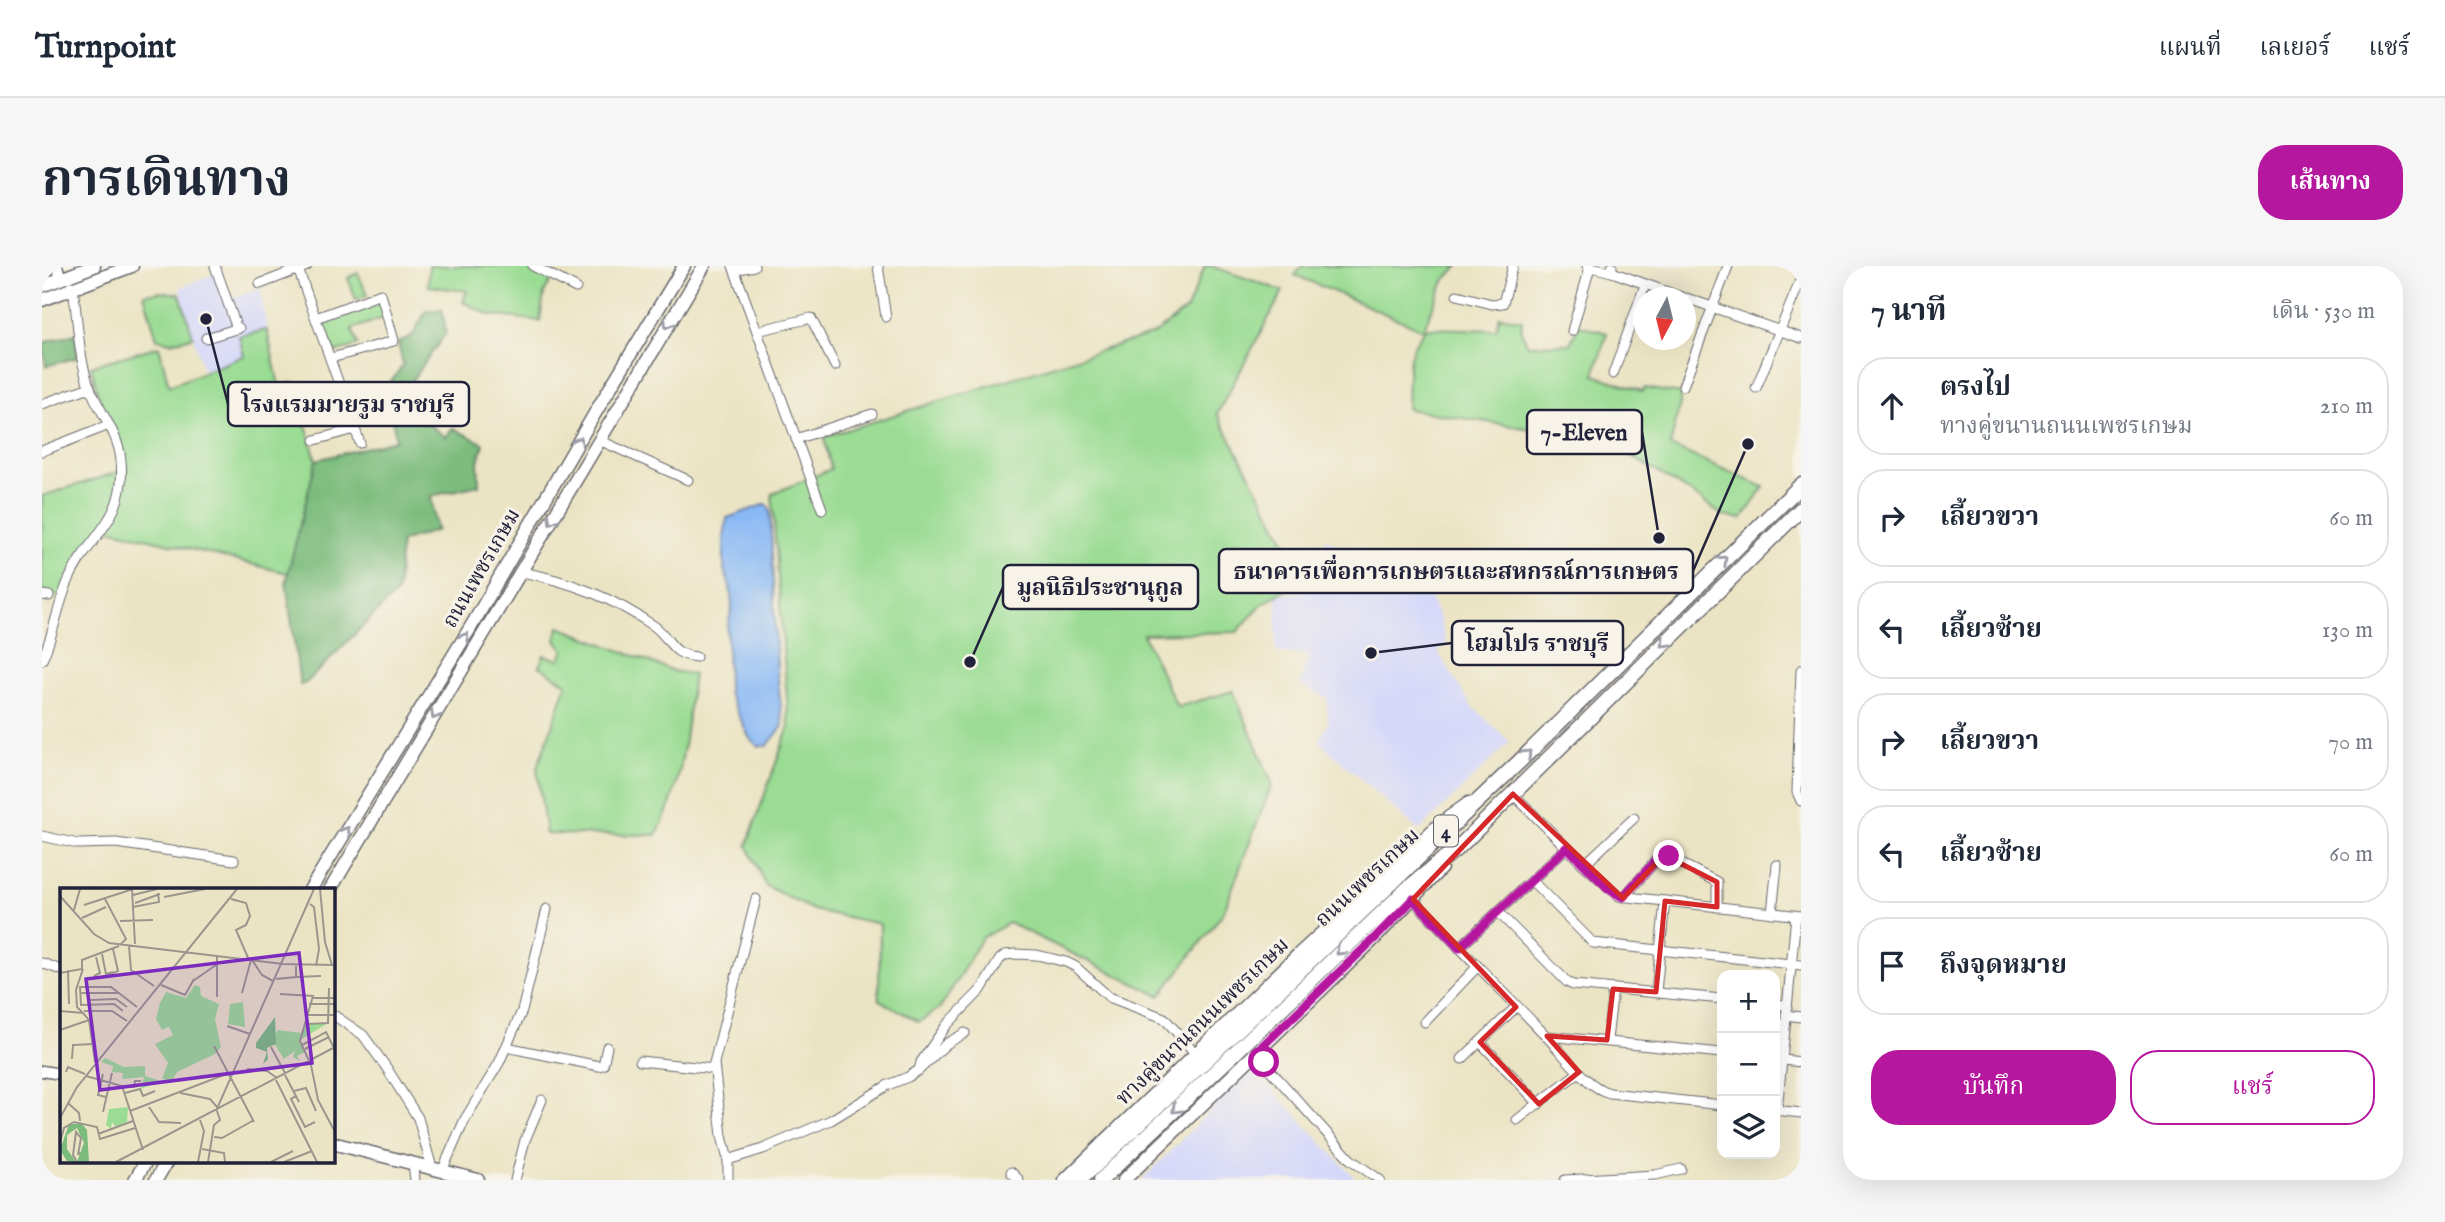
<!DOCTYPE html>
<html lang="th">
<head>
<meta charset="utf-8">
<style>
  body { margin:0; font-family:"IM FELL English","Noto Serif Thai",serif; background:#f6f6f7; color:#1f2937 }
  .controls { position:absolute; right:21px; bottom:21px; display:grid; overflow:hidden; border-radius:14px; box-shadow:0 7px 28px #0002 }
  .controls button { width:63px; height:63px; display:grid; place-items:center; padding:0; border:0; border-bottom:2px solid #e0e1e3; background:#fff; color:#1f2937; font:35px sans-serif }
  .compass { position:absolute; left:1591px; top:21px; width:63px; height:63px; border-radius:50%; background:#fff; box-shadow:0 7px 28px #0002; rotate:187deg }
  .stop { position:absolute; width:21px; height:21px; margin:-16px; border:5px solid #b5179e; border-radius:50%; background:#fff }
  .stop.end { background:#b5179e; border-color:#fff; box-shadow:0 2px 7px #0008 }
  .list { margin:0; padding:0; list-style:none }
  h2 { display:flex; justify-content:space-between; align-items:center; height:91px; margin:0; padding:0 28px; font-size:30px }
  h2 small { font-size:23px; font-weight:400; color:#747a83 }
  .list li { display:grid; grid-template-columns:46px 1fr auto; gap:21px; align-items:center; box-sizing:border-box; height:98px; margin:0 14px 14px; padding:0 14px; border:2px solid #e0e1e3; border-radius:28px }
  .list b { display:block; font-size:26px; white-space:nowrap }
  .list p { margin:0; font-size:23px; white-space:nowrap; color:#747a83 }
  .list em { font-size:23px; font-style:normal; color:#747a83 }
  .actions { display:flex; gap:14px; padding:21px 28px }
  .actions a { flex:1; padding:16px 0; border:2px solid #b5179e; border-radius:28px; text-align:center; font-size:24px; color:#b5179e }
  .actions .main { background:#b5179e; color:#fff }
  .icon { flex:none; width:38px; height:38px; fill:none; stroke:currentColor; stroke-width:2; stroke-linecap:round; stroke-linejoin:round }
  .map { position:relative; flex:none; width:1759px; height:914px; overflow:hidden; border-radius:28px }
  header { display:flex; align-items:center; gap:42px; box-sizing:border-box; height:98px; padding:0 35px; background:#fff; border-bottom:2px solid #e0e1e3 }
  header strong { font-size:33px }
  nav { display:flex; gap:38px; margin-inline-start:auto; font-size:24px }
  .intro { display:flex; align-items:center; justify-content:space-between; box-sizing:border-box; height:168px; padding:0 42px }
  h1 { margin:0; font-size:49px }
  .button { padding:18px 32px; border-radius:28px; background:#b5179e; color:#fff; font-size:24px; font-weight:700 }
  main { display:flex; gap:42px; padding:0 42px }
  aside { flex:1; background:#fff; border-radius:28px; box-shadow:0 7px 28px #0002 }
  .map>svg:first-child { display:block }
</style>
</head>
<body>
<header>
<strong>Turnpoint</strong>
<nav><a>แผนที่</a><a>เลเยอร์</a><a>แชร์</a></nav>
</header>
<div class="intro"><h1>การเดินทาง</h1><a class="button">เส้นทาง</a></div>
<main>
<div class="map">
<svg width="1759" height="914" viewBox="0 0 1759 914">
  <rect width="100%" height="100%" fill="#f7f3e8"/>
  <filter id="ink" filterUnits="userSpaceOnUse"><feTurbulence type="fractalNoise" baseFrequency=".0143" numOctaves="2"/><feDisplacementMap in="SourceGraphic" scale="14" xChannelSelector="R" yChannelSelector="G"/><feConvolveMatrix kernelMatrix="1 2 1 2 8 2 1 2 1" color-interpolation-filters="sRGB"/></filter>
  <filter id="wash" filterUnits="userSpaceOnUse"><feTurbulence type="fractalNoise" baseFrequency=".00686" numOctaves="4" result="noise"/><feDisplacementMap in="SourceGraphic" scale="28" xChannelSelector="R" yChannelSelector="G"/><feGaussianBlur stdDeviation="1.57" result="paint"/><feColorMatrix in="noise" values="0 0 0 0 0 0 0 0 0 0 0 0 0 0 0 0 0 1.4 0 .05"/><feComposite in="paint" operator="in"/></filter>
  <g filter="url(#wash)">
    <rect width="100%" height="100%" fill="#ebe4c4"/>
    <!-- built -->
    <g fill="#d6d8f9">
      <polygon points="177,6 187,33 218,22 228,83 161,104 138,22"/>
      <polygon points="1283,273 1382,319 1397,351 1404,376 1396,386 1429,439 1468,476 1377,565 1276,475 1286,458 1285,432 1258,419 1266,389 1234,386 1235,329 1258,326 1274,318"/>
      <polygon points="1210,802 1315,914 1100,914"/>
    </g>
    <!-- green -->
    <g fill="#9adc93" stroke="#5e7f67" stroke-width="2">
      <polygon points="387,0 491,0 511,11 502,27 498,55 448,49 421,36 425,25 386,20"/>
      <polygon points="1163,0 1169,0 1241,25 1175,148 1263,312 1219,339 1195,366 1101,368 1135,441 1191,425 1230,517 1181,647 1118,730 967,657 940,672 899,741 877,756 837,734 838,658 771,644 724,620 705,579 747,460 730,228 789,203 782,171 1112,68 1145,43"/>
      <polygon points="1260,0 1417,0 1403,13 1381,64 1253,9"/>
      <polygon points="316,7 325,29 314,34 306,12"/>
      <polygon points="118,26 138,28 151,71 129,76 115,73 102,28"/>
      <polygon points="338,32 344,51 310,63 316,79 293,87 280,55"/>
      <path d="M1458 50 1480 54 1479 66 1486 79 1528 78 1537 59 1565 67 1552 109 1600 125 1603 122 1640 128 1628 180 1722 221 1700 253 1681 250 1651 228 1540 160 1513 179 1489 163 1365 143C1367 113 1361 84 1385 62L1454 64Z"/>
      <polygon points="225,64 237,120 252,117 274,194 309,230 245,307 63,262 19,330 0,329 0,230 83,204 55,125 49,100 117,80 127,120 202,90 197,70"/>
      <path d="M517 361 634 406 651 408C644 463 642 520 614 569L504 568 495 502 525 418 497 400 502 389 517 394 522 384 514 374Z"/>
    </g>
    <!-- forest -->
    <g fill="#7bbc7d" stroke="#4e6f5c" stroke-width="2">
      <polygon points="400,43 404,67 355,135 404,171 411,162 442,178 436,195 437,219 389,230 395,264 359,276 355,326 264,417 258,419 244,315 274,194 354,174 345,121 361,99 356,77 371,69 384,45"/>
      <polygon points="33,68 36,91 4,100 0,77"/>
    </g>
    <!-- water -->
    <polygon fill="#89b9f5" stroke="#566e98" stroke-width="2" points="724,238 728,244 735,404 741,460 725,480 716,480 708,473 686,427 685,364 690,340 688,320 682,304 682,272 685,252"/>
  </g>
  <g filter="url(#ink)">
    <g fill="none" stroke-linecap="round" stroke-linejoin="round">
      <defs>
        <g id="minor">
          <polyline points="173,0 195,63"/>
          <polyline points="255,0 318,177"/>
          <polyline points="491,0 534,22"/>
          <polyline points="691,0 780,243"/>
          <polyline points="836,0 844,51"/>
          <polyline points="1545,0 1570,6"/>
          <polyline points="1570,0 1570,6 1642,32"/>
          <polyline points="693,4 712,0"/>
          <polyline points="218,18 265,0"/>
          <polyline points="1415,29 1450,38 1461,37 1471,0"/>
          <polyline points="1644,32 1759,72"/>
          <polyline points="274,52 339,28 352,75 289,92"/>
          <polyline points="715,65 769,52 793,100"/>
          <polyline points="1530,65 1548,1"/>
          <polyline points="164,72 197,62"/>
          <polyline points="1571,108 1603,19"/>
          <polyline points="1641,120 1686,0"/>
          <polyline points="1714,122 1759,13"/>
          <polyline points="0,138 48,121"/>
          <polyline points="754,173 830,148"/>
          <polyline points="273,174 313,163"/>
          <polyline points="557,174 646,214"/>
          <polyline points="0,185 67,159"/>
          <path d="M480 306C530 316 569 331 612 360 630 373 627 388 654 391"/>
          <polyline points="0,329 7,330"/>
          <path d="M0 394C11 370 15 343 25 318 44 270 85 257 79 195 77 168 58 147 48 122 36 92 36 54 31 22L29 20"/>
          <polyline points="1759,404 1755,526 1759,535"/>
          <polyline points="1471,528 1542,599 1577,630 1759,650"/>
          <polyline points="0,570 36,578 74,577 192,594"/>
          <polyline points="1542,599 1592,552"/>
          <polyline points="1490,615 1551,677 1759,699"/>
          <polyline points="1582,631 1617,591 1622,589 1675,616 1675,641"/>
          <path d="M1371 633C1414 680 1461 724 1505 771 1522 788 1545 822 1568 827L1680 839"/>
          <polyline points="1456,646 1525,716 1531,719 1680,733"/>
          <polyline points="1730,647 1735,599"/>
          <polyline points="1417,682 1525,581"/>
          <polyline points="0,697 19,704"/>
          <polyline points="1614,726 1623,635"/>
          <polyline points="1733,738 1745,739"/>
          <polyline points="290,748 321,769 344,801 376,852 390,902"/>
          <polyline points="1744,749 1759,751"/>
          <polyline points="1383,756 1435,701"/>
          <polyline points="1505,770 1680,787"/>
          <polyline points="1565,774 1571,723"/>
          <polyline points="1438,776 1497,838"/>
          <polyline points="464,781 557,800 561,799 565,781"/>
          <polyline points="1213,787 1308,893 1338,914"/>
          <polyline points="1420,793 1474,741"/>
          <polyline points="1733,793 1759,796"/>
          <polyline points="598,795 672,803"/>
          <polyline points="877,804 879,796 904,760 939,724 958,693 963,689 973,688 995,689 1024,696 1034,701 1067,731 1122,752 1154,788"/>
          <polyline points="1733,844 1759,847"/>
          <polyline points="1735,845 1754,650"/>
          <polyline points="1475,854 1537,806"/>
          <polyline points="686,894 721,883 789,854 846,819 866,811 877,804 904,778 923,767"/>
          <polyline points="371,898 373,914"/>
          <polyline points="400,905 423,853 457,797 480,745 505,643"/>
          <polyline points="969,906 977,914"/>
          <polyline points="473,914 483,874 500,834"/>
          <polyline points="686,914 686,894 680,870 672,797 714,633"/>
          <polyline points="1523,914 1613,909 1639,903"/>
        </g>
        <g id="tertiary">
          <polyline points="15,0 19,12"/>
          <polyline points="0,805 19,808"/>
        </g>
        <g id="secondary">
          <polyline points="0,20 52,0"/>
          <polyline points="0,34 90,0"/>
          <polyline points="268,624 430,359 556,142 642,0"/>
          <polyline points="288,624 662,0"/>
          <polyline points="290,877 436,914"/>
          <polyline points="93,914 104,895"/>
          <polyline points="114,914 125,895"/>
          <polyline points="1023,914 1256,689 1399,557 1427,537"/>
          <polyline points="1082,914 1332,673 1399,602"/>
        </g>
        <g id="trunk">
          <polyline points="1038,914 1478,495 1759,219"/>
          <polyline points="1059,914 1364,624 1420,578 1759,243"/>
        </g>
      </defs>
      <!-- minor casing -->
      <use href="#minor" stroke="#68666b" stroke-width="11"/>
      <!-- tertiary casing -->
      <use href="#tertiary" stroke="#68666b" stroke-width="13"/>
      <!-- secondary casing -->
      <use href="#secondary" stroke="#68666b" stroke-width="15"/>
      <!-- trunk casing -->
      <use href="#trunk" stroke="#68666b" stroke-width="17"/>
      <!-- minor -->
      <use href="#minor" stroke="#fff" stroke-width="9"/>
      <!-- tertiary -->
      <use href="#tertiary" stroke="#fff" stroke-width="10"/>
      <!-- secondary -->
      <use href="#secondary" stroke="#fff" stroke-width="12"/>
      <!-- trunk -->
      <use href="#trunk" stroke="#fff" stroke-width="14"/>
    </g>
    <!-- one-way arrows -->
    <defs><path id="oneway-chevron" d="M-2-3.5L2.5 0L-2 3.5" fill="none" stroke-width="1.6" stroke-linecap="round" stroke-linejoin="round" transform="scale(1.75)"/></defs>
    <g stroke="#9c9ca7">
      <use href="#oneway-chevron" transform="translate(626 58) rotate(121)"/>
      <use href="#oneway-chevron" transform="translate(537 175) rotate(-60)"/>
      <use href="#oneway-chevron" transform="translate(510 254) rotate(120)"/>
      <use href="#oneway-chevron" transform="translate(1681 294) rotate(-45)"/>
      <use href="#oneway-chevron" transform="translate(423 371) rotate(-59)"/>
      <use href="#oneway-chevron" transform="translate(1623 377) rotate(135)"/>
      <use href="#oneway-chevron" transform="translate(393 449) rotate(121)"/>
      <use href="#oneway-chevron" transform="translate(1485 488) rotate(-45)"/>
      <use href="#oneway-chevron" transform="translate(304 565) rotate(-59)"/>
      <use href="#oneway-chevron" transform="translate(1298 685) rotate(137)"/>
      <use href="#oneway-chevron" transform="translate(1134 843) rotate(136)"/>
    </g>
  </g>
  <g fill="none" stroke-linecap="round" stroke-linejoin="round" filter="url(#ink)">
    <!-- route -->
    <polyline stroke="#b5179e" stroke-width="9" points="1222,796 1213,787 1332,673 1371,633 1417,682 1525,581 1567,623 1581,631 1617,591 1627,590"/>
  </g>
  <!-- marked area -->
  <path fill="none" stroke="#d62828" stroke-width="5" stroke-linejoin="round" d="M1471 528 1581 632 1622 589 1675 616V641L1623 635 1614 726 1571 723 1565 774 1505 770 1537 806 1497 838 1438 776 1474 741 1371 633Z"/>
  <g text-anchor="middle" stroke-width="6" stroke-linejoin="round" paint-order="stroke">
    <!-- shield labels -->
    <rect fill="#f7f3e8" stroke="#62616f" stroke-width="2" x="1392" y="549.5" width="24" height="31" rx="5"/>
    <g font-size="19" font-weight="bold" fill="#22223b">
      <text x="1404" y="572">4</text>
    </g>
    <!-- street labels -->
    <g font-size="21" fill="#22223b" stroke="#f7f3e8">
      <text transform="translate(439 302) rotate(-60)" y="7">ถนนเพชรเกษม</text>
      <text transform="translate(1325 611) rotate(-43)" y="7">ถนนเพชรเกษม</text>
      <text transform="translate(1160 755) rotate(-44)" y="7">ทางคู่ขนานถนนเพชรเกษม</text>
    </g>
  </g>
  <!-- overview -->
  <g transform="translate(18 622)">
    <rect width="275" height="275" fill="#ebe4c4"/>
    <path d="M135 97 140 99 141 108 159 116 155 131 161 159 155 166 117 184 112 193 102 191 108 175 95 156 113 147 109 139 102 142 96 131 100 115 106 104 126 110ZM183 114 185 139 168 136 170 116ZM268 135 240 152 245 164 237 168 240 173 233 169 235 163 224 171 212 152 218 142 241 145 245 136ZM45 170 64 179 85 178V188L101 193 81 201 84 189 62 191 63 185 52 184 53 178 41 174ZM68 219 67 234 56 239 52 234 51 241 46 237 49 221Z" fill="#9adc93"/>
    <path d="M215 129 216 156 207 160 208 171 203 176 207 164 196 160V155ZM9 236H22L27 242 29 274H17L24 255 17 240 7 247V261L16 274 7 273 0 262Z" fill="#7bbc7d"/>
    <path fill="none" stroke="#9b968d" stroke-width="2" d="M72 1 75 56M260 1 265 54 272 77M73 7 97 1M0 8 34 46 49 55 223 76M104 9 145 1M45 11 66 51 61 56M171 11 186 15 190 28 186 37 176 42 189 72M75 15 100 6M250 16 254 19 259 61 256 78M24 17 73 1M73 19 99 14 98 5M14 22 20 1M22 30 46 19M60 33 93 32M69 58 71 82 94 98M42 66 46 86 53 84M192 72 202 87 213 93M223 76 273 77M23 81 16 102 17 119 23 125M8 82 9 116M0 85 22 81V72L59 58M34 88 40 85 36 69M236 89 261 88M41 90 58 83 53 61M216 91 236 89V78M133 93 156 77M101 97 125 107 134 91M20 105H59M182 105 191 72M220 106 253 108 240 153 251 177 258 212 275 244M157 109V68M252 110H275M30 112 56 111 67 119M249 116H275M0 123 23 125 29 132 35 174M24 123H52L67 133M63 123 54 116 21 117 20 99H51L77 119M247 127H275M247 136 268 135 269 100M167 138 190 146M0 142 29 132M242 157 266 144 274 160M154 158 194 234M211 159 225 185M245 161 269 149M12 171 13 157 34 156M187 181 207 183 217 190M6 184 8 179 25 186M43 186 38 207 46 209M225 187 239 214M26 188 62 198 83 262M216 192 257 274M62 198 74 199 75 193H81M234 203 246 200 256 223M65 205 80 201 83 208 95 203M120 205 150 211 157 219M236 208 231 211 245 239 255 234M8 215 19 225 20 233M89 219 99 234 121 235M70 223 169 185M156 223 254 1M43 224 52 185M0 230 17 199 177 1M38 246 73 233M154 249 162 250 194 232M0 254 4 240 14 234 37 239 40 251 75 240M142 261 164 265 165 274M17 274 13 267 16 244 21 250 18 267 20 264M56 274 275 159M138 274 144 243 140 232M148 274 154 237 160 232 157 223M211 274 233 263M224 274 252 263"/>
    <path fill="#7b2cbf" fill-opacity="0.15" stroke="#7b2cbf" stroke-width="3.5" d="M239 65 252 175 40 202 26 91Z"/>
    <rect width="275" height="275" fill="none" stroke="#22223b" stroke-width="3.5"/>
  </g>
  <!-- callouts -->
  <path fill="none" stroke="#22223b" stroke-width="2.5" d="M164 53L186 138M1617 272L1600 166M1706 178L1651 305M928 396L961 321M1329 387L1410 377"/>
  <g fill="#22223b" stroke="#f7f3e8" stroke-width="2.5">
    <circle cx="164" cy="53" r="7"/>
    <circle cx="1617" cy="272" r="7"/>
    <circle cx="1706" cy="178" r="7"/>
    <circle cx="928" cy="396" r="7"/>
    <circle cx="1329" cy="387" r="7"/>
  </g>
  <g fill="#f7f3e8" stroke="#22223b" stroke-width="2.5">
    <rect x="186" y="116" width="241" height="44" rx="7"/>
    <rect x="1485" y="144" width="115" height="44" rx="7"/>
    <rect x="1177" y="283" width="474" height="44" rx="7"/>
    <rect x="961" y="299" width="195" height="44" rx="7"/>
    <rect x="1410" y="355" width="171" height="44" rx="7"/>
  </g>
  <g font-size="23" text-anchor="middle" font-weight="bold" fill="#22223b">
    <text x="306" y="146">โรงแรมมายรูม ราชบุรี</text>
    <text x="1542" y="174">7-Eleven</text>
    <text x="1414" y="313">ธนาคารเพื่อการเกษตรและสหกรณ์การเกษตร</text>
    <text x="1058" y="329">มูลนิธิประชานุกูล</text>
    <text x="1495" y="385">โฮมโปร ราชบุรี</text>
  </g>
</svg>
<div class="controls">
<button>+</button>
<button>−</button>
<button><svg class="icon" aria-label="layers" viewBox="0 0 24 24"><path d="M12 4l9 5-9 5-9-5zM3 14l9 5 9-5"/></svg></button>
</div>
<svg class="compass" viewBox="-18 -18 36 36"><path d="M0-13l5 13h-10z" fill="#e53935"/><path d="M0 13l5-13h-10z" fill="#747a83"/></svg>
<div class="stop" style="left:1222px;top:796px"></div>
<div class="stop end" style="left:1627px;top:590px"></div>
</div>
<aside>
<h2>7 นาที<small>เดิน · 530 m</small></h2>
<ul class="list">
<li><svg class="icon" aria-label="ahead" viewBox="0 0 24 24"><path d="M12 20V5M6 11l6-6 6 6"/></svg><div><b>ตรงไป</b><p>ทางคู่ขนานถนนเพชรเกษม</p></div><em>210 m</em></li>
<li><svg class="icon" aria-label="right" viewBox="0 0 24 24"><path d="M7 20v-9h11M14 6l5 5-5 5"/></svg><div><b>เลี้ยวขวา</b></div><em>60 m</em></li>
<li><svg class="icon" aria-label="left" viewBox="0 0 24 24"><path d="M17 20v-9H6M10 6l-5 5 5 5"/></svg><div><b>เลี้ยวซ้าย</b></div><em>130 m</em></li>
<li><svg class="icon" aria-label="right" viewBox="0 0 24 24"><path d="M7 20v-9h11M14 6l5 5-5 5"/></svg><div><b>เลี้ยวขวา</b></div><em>70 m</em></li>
<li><svg class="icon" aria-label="left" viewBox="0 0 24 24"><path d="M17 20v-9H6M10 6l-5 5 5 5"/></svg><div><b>เลี้ยวซ้าย</b></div><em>60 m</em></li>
<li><svg class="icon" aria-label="arrive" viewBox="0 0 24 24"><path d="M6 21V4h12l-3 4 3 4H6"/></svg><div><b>ถึงจุดหมาย</b></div></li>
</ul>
<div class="actions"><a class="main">บันทึก</a><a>แชร์</a></div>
</aside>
</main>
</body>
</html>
